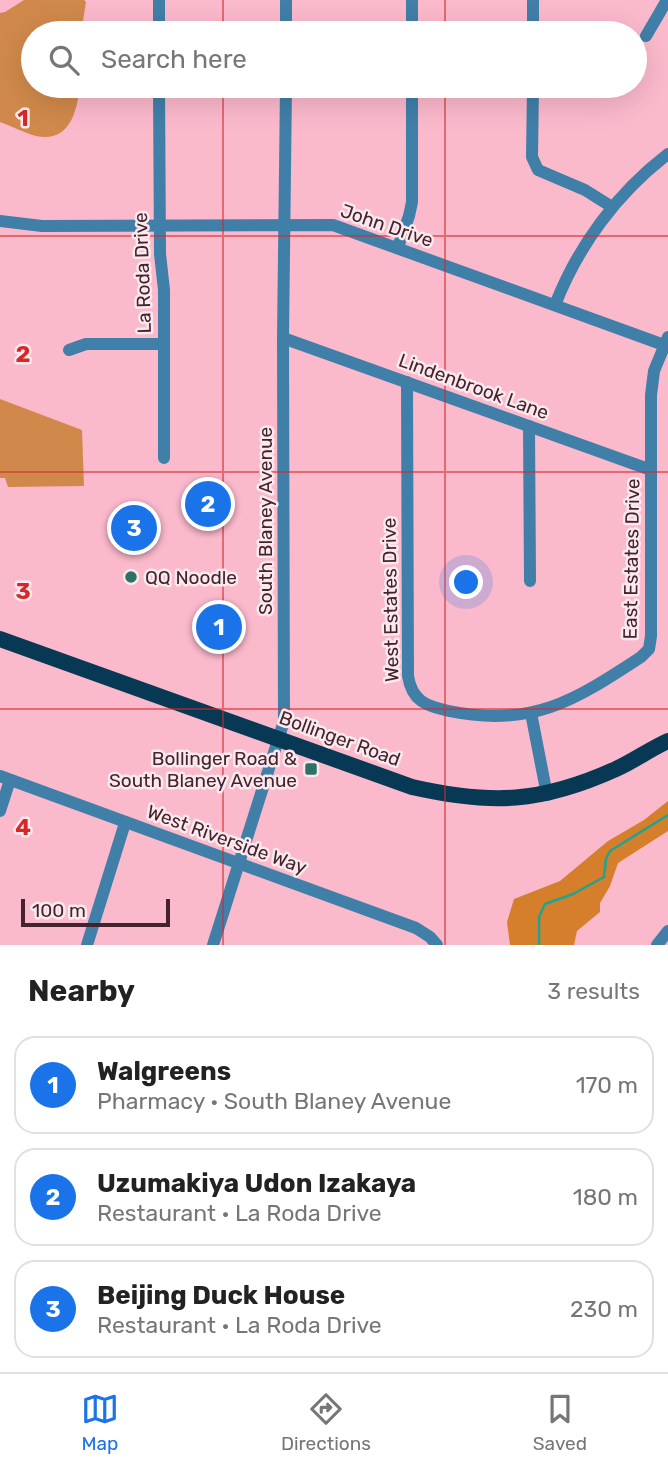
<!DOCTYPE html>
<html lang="en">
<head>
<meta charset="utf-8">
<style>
  body { margin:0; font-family:Rubik,sans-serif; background:#f2f2f2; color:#222 }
  .scale { position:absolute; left:21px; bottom:18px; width:149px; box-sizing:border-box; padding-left:7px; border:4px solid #43232e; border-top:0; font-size:19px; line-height:24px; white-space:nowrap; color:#43232e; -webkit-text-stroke:5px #fbe9ee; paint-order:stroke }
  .you { position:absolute; left:467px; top:583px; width:24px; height:24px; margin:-18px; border:5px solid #fff; border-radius:50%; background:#1a73e8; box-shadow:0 0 0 10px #1a73e833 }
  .badge { display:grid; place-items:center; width:46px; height:46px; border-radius:50%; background:#1a73e8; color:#fff; font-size:23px; font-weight:700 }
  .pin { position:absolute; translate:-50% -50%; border:4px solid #fff; box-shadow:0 2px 7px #0006 }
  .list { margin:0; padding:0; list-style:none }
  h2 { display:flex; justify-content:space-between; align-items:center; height:91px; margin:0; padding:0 28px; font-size:30px }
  h2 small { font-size:23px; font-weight:400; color:#767676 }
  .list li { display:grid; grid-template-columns:46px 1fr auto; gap:21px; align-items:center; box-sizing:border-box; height:98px; margin:0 14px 14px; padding:0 14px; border:2px solid #e0e0e0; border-radius:21px }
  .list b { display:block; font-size:26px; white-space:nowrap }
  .list p { margin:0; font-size:23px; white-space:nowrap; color:#767676 }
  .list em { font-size:23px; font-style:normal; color:#767676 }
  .icon { flex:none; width:38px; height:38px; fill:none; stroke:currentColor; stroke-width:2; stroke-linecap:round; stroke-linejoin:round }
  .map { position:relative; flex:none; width:668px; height:945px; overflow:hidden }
  .search { position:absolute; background:#fff; box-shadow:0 7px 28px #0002; left:21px; right:21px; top:21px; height:77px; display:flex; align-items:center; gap:18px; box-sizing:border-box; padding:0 24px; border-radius:38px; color:#767676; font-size:26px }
  .sheet { height:427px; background:#fff }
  nav { display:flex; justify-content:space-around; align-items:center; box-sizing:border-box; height:98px; border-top:2px solid #e0e0e0; background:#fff; font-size:19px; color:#767676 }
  nav a { display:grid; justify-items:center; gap:4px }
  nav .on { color:#1a73e8 }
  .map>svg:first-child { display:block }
</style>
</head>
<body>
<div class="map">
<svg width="668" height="945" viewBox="0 0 668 945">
  <rect width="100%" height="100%" fill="#fbb9cc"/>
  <!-- green -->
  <g fill="#d1894b">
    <path d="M24 0H84L86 2 81 33H33V86H80C77 111 70 143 36 136 24 133 12 126 0 122V13L5 12Z"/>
    <polygon points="0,399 82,430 84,486 8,487 5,478 0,478"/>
  </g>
  <!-- forest -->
  <polygon fill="#d57e2b" points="668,801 668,831 618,863 610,886 600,903 600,912 577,931 574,945 510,945 507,922 514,899 560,881 608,841 644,820"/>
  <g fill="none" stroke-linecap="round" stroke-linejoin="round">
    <!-- stream -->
    <polyline stroke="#1ba691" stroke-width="2.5" points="539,945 539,917 545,904 573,894 604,877 606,859 610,851 668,815"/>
    <!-- minor -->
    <g stroke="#407fa8" stroke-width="12">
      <polyline points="159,0 159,33"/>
      <polyline points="286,0 286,33"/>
      <polyline points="412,0 412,33"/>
      <polyline points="533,33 533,0"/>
      <polyline points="646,36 667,0"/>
      <polyline points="159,86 160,254 164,290 164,458"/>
      <polyline points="533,86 532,157 538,170 585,190 612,207"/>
      <polyline points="0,221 42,226 333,225 664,345"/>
      <polyline points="398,247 409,216 412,202 412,86"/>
      <path d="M555 305C578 246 617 193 668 154"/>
      <polyline points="283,338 651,470"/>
      <polyline points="69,350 86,344 163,344"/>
      <path d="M407 382 408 676C412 701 426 706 449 711 532 728 574 701 641 657L649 649 651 636V395L654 371 668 337"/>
      <polyline points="529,426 530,581"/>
      <polyline points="531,713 547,795"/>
      <polyline points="0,776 416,928 430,937 437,945"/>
      <polyline points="0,811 10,780"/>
      <polyline points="87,945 125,823"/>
      <polyline points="213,945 284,721 283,338 286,86"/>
      <polyline points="657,945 668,931"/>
    </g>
    <!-- major -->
    <path stroke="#073854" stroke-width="16" d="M0 639 412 787C492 805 541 803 616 769 634 761 650 749 668 741"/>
  </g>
  <!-- grid -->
  <path fill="none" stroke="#d62828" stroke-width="2" stroke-opacity="0.55" d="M223 0V33M445 0V33M223 86V945M445 86V945M0 236H668M0 472H668M0 709H668"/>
  <!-- markers -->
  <g fill="#2e7266" stroke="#fbe9ee" stroke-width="2.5">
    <circle cx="131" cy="577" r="7"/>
    <rect x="304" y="762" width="14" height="14" rx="3.5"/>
  </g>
  <g text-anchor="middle" stroke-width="5" stroke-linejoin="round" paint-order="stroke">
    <!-- street labels -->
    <g font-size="19" fill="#43232e" stroke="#fbe9ee">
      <text transform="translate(387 225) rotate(19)" y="7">John Drive</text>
      <text transform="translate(142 273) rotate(-92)" y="7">La Roda Drive</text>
      <text transform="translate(474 386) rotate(20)" y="7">Lindenbrook Lane</text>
      <text transform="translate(265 521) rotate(-90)" y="7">South Blaney Avenue</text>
      <text transform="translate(631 559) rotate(-89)" y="7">East Estates Drive</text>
      <text transform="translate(390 600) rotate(-91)" y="7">West Estates Drive</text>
      <text transform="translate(340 738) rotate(20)" y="7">Bollinger Road</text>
      <text transform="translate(227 839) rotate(20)" y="7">West Riverside Way</text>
    </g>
    <!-- poi labels -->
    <g font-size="19" fill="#43232e" stroke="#fbe9ee" text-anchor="start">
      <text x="145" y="584">QQ Noodle</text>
      <text x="297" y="765" text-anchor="end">Bollinger Road &amp;<tspan x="297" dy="22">South Blaney Avenue</tspan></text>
    </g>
  </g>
  <g font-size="23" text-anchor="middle" font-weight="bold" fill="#d62828" stroke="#fbe9ee" stroke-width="5" stroke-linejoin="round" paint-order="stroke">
    <text x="23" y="126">1</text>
    <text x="23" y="362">2</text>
    <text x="23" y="599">3</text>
    <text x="23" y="835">4</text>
  </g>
</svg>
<div class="scale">100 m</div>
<div class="you"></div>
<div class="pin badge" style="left:219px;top:627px">1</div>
<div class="pin badge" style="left:208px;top:504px">2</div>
<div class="pin badge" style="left:134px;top:528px">3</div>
<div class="search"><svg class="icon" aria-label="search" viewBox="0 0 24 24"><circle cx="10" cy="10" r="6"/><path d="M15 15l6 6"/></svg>Search here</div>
</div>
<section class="sheet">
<h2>Nearby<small>3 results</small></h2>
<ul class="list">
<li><span class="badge">1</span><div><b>Walgreens</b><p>Pharmacy · South Blaney Avenue</p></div><em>170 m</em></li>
<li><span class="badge">2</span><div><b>Uzumakiya Udon Izakaya</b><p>Restaurant · La Roda Drive</p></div><em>180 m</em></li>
<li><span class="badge">3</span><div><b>Beijing Duck House</b><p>Restaurant · La Roda Drive</p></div><em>230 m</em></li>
</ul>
</section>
<nav>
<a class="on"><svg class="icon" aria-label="map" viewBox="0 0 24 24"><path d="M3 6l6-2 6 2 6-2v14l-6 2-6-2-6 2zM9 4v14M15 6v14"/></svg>Map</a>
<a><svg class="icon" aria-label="directions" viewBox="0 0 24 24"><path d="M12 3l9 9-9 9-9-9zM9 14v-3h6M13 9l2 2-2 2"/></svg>Directions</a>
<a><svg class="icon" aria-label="saved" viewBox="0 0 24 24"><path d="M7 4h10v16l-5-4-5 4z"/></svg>Saved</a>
</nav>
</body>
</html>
